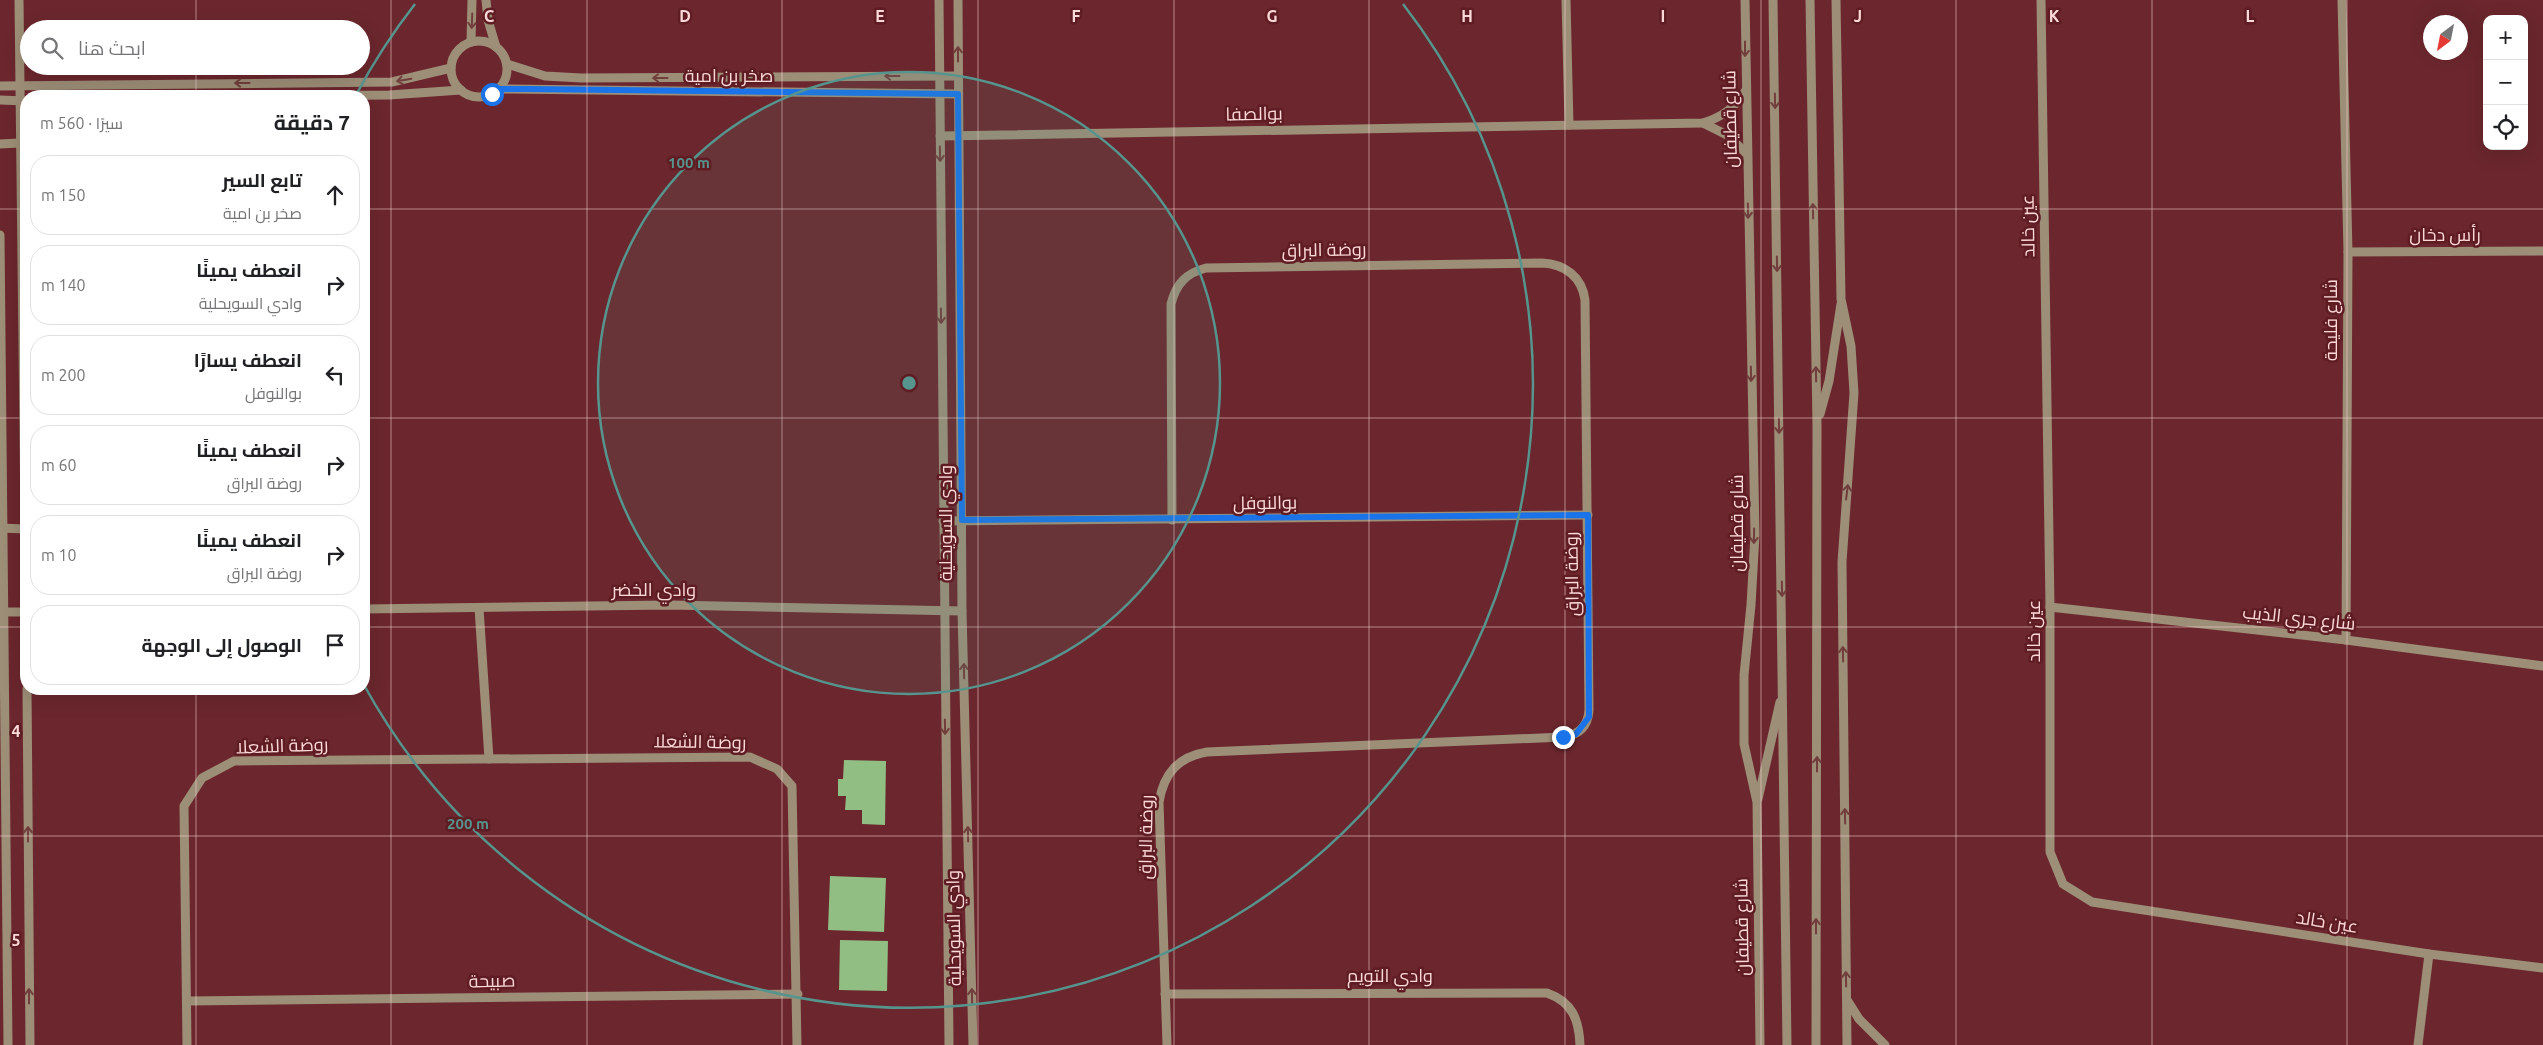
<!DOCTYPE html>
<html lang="ar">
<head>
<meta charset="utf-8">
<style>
  body { margin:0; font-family:Ubuntu,Cairo,sans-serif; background:#f6f6f6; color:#202124; direction:rtl }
  .controls { position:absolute; right:15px; top:15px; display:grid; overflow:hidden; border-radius:10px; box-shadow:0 5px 20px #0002 }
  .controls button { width:45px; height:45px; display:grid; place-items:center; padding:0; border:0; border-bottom:1px solid #e0e0e0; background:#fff; color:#202124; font:25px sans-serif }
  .compass { position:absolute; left:2423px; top:15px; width:45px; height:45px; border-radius:50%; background:#fff; box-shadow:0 5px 20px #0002; rotate:212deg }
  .stop { position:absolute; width:15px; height:15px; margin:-11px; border:4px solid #1a73e8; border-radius:50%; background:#fff }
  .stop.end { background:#1a73e8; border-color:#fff; box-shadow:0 1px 5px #0008 }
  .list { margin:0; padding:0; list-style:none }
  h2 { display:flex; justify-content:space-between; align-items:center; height:65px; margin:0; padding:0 20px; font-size:21px }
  h2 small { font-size:16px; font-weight:400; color:#757577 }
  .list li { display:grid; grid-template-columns:32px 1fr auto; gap:15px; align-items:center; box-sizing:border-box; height:80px; margin:0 10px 10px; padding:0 10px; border:1px solid #e0e0e0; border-radius:20px }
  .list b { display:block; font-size:19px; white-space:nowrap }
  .list p { margin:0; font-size:16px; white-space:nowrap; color:#757577 }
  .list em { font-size:16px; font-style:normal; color:#757577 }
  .icon { flex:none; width:28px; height:28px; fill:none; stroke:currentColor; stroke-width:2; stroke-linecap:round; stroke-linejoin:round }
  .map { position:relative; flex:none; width:2543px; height:1045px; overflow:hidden; direction:ltr }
  .search { position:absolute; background:#fff; box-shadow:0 5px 20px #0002; left:20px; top:20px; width:350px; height:55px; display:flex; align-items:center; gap:12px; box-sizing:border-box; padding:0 18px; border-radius:28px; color:#757577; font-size:19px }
  .panel { position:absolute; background:#fff; box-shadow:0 5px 20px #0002; left:20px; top:90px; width:350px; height:605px; border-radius:20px; direction:rtl }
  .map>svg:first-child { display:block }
</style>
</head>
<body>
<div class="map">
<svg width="2543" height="1045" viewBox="0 0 2543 1045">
  <rect width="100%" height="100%" fill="#6b272d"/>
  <!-- building -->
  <g fill="#91be82">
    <polygon points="844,760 886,761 885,825 862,824 862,810 845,810 846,796 838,796 838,779 843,779"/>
    <polygon points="830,876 886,878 884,932 828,930"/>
    <polygon points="840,940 888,941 887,991 839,990"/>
  </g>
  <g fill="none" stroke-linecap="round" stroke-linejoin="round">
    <!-- minor -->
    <g stroke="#9d8e77" stroke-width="9">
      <polyline points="19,0 26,606"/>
      <polyline points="486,0 488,20 496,47"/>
      <polyline points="939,0 949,1045"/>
      <polyline points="958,0 962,611 973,1045"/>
      <polyline points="1566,0 1569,125"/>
      <polyline points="1745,0 1755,535 1751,605 1744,675 1744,744 1757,802 1760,1045"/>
      <polyline points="1773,0 1787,1045"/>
      <polyline points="1810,0 1817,426 1816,1045"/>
      <polyline points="1836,0 1841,299 1851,346 1854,393 1842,562 1847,1045"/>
      <polyline points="2041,0 2050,607 2050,852 2063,884 2092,902 2429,954 2543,968"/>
      <polyline points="2342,0 2348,252 2346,640"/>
      <circle cx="479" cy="69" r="28"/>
      <polyline points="471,42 472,0"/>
      <polyline points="507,64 545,76 581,78 958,76"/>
      <polyline points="0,86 392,82 451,68"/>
      <polyline points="499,89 958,94"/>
      <polyline points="273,96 389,95 461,90"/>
      <polyline points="0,100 26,101"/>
      <polyline points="1703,123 1727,135 1747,154"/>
      <path d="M940 136 1703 123C1722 117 1735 108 1746 90"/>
      <polyline points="0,144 20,143"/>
      <polyline points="0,235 8,1045"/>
      <polyline points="2348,252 2543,251"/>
      <polyline points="1820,414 1829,381 1841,304"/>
      <polyline points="943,521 1588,515"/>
      <polyline points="0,528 25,529"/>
      <polyline points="2050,607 2346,640 2543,666"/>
      <polyline points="479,608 489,759"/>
      <polyline points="364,609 671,605 962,611"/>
      <polyline points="5,612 26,612"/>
      <polyline points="27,689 30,1045"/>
      <polyline points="1758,799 1780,702"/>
      <path d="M1165 994 1547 993C1572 1002 1579 1019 1580 1045"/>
      <polyline points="1847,1000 1859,1019 1885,1045"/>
      <polyline points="187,1001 798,994"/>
      <polyline points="187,1045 184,806 202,778 234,761 750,757 777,769 792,786 797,1045"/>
      <path d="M1167 1045 1159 802C1164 773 1178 757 1207 752L1563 737C1579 735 1588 726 1589 710L1585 300C1582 277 1565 264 1542 263L1206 268C1186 273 1176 284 1171 304L1172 520"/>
      <polyline points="2418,1045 2429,954"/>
    </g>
  </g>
  <!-- one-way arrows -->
  <defs><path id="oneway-shaft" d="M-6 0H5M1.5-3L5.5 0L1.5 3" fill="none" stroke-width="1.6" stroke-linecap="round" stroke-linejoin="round" transform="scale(1.25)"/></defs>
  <g stroke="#723e3c">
    <use href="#oneway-shaft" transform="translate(472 21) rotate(92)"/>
    <use href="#oneway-shaft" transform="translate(1745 49) rotate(90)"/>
    <use href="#oneway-shaft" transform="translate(958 54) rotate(-90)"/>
    <use href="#oneway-shaft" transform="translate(892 76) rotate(180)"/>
    <use href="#oneway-shaft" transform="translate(660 78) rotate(180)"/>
    <use href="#oneway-shaft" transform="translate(404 80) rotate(170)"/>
    <use href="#oneway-shaft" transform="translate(242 83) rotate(-180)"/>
    <use href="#oneway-shaft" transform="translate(1775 101) rotate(89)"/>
    <use href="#oneway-shaft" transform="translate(940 154) rotate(89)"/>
    <use href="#oneway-shaft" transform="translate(1748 211) rotate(89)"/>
    <use href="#oneway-shaft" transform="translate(1813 211) rotate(-91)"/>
    <use href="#oneway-shaft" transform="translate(1777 264) rotate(89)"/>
    <use href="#oneway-shaft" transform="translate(941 316) rotate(89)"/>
    <use href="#oneway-shaft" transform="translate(1751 374) rotate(89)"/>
    <use href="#oneway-shaft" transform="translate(1816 374) rotate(-91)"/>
    <use href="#oneway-shaft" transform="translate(1779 426) rotate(89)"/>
    <use href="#oneway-shaft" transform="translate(1847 492) rotate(-83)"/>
    <use href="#oneway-shaft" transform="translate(1754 536) rotate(91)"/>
    <use href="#oneway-shaft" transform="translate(1782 589) rotate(89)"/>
    <use href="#oneway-shaft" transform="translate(1843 654) rotate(-91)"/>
    <use href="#oneway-shaft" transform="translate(964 671) rotate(-91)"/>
    <use href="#oneway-shaft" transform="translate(945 727) rotate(89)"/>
    <use href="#oneway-shaft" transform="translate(1817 764) rotate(-90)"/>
    <use href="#oneway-shaft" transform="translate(1845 816) rotate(-91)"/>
    <use href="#oneway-shaft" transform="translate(28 834) rotate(-90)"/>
    <use href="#oneway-shaft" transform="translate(968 834) rotate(-91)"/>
    <use href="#oneway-shaft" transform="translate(1816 926) rotate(-90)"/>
    <use href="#oneway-shaft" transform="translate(1846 979) rotate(-91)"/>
    <use href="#oneway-shaft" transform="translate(29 996) rotate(-90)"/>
    <use href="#oneway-shaft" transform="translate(972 996) rotate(-91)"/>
  </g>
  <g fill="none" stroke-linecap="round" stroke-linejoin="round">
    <!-- route -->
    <polyline stroke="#1a73e8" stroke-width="6" points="492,94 499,89 529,89 958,94 962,520 1588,515 1589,717 1576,734 1563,737"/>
  </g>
  <!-- grid -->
  <path fill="none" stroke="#fcd9d9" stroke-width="1" stroke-opacity="0.55" d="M196 0V29M391 0V1045M587 0V1045M782 0V1045M978 0V1045M1174 0V1045M1369 0V1045M1565 0V1045M1761 0V1045M1956 0V1045M2152 0V1045M2347 0V1045M196 66V96M0 209H26M364 209H2543M0 418H26M364 418H2543M0 627H26M364 627H2543M196 689V1045M0 836H2543"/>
  <!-- distance rings -->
  <circle cx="909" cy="383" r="311" fill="#56948e" fill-opacity=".12"/>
  <g fill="none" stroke="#56948e" stroke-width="2.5">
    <circle cx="909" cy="383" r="311"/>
    <path d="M356 95A623 623 0 0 1 415 4M1403 4A623 623 0 1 1 364 685"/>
  </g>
  <g text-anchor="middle" stroke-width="5" stroke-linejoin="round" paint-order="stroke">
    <!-- street labels -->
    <g font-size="18" fill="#fcd9d9" stroke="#5f1c23">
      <text x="729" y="82">صخر بن امية</text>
      <text transform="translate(1254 114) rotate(-1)" y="6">بوالصفا</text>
      <text transform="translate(1730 119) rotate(-91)" y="6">شارع قطيفان</text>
      <text transform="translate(2028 226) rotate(-91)" y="6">عين خالد</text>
      <text x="2445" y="241">رأس دخان</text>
      <text transform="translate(1324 250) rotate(-1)" y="6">روضة البراق</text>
      <text transform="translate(2331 320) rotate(-90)" y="6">شارع فليحة</text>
      <text transform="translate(1265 503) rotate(-1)" y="6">بوالنوفل</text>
      <text transform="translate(946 523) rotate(-90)" y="6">وادي السويحلية</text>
      <text transform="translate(1737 523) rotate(-90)" y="6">شارع قطيفان</text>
      <text transform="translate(1572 574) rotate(-91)" y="6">روضة البراق</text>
      <text x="654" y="596">وادي الخضر</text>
      <text transform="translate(2299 618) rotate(6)" y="6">شارع جري الذيب</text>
      <text transform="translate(2034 631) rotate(-90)" y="6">عين خالد</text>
      <text transform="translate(700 742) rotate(1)" y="6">روضة الشعلا</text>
      <text transform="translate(282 746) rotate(-2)" y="6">روضة الشعلا</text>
      <text transform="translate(1146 837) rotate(-89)" y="6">روضة البراق</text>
      <text transform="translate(2327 922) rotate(9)" y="6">عين خالد</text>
      <text transform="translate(1742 927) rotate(-91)" y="6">شارع قطيفان</text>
      <text transform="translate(954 928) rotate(-91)" y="6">وادي السويحلية</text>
      <text x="1390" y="982">وادي التويم</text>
      <text transform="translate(492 981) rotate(-1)" y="6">صبيحة</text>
    </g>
  </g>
  <g font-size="16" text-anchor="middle" font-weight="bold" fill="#fcd9d9" stroke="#5f1c23" stroke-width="5" stroke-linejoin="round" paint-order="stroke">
    <text x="489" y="22">C</text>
    <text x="685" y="22">D</text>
    <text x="880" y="22">E</text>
    <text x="1076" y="22">F</text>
    <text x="1272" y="22">G</text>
    <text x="1467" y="22">H</text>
    <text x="1663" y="22">I</text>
    <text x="1858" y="22">J</text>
    <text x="2054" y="22">K</text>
    <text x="2250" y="22">L</text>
    <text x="16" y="737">4</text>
    <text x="16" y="946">5</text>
  </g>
  <circle cx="909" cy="383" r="8" fill="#56948e" stroke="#5f1c23" stroke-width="2.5"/>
  <g font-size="15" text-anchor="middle" font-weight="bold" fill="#56948e" stroke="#5f1c23" stroke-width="5" stroke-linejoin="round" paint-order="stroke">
    <text x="689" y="168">100 m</text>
    <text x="468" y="829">200 m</text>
  </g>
</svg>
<div class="controls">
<button>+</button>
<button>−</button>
<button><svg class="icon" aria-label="locate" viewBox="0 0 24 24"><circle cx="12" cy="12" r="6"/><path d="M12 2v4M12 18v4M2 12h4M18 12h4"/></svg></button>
</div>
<svg class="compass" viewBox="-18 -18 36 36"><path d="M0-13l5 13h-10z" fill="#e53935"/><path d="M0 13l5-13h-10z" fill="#757577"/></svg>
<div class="stop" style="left:492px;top:94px"></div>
<div class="stop end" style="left:1563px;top:737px"></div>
<div class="search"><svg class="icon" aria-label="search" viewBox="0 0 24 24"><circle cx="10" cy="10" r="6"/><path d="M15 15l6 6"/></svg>ابحث هنا</div>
<section class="panel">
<h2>7 دقيقة<small>سيرًا · 560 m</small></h2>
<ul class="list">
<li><svg class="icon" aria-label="ahead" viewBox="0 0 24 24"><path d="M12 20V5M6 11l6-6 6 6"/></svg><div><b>تابع السير</b><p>صخر بن امية</p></div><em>150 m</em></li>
<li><svg class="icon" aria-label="right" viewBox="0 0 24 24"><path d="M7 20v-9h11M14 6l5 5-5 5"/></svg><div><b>انعطف يمينًا</b><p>وادي السويحلية</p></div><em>140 m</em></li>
<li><svg class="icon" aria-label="left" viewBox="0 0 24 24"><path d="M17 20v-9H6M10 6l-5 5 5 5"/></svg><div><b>انعطف يسارًا</b><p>بوالنوفل</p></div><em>200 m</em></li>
<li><svg class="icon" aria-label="right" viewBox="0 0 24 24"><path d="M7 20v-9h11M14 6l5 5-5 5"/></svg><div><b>انعطف يمينًا</b><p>روضة البراق</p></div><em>60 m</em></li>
<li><svg class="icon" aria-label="right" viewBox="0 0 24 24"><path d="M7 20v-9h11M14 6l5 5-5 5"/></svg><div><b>انعطف يمينًا</b><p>روضة البراق</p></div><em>10 m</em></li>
<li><svg class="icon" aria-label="arrive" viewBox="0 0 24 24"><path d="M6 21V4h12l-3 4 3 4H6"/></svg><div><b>الوصول إلى الوجهة</b></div></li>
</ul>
</section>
</div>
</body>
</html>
